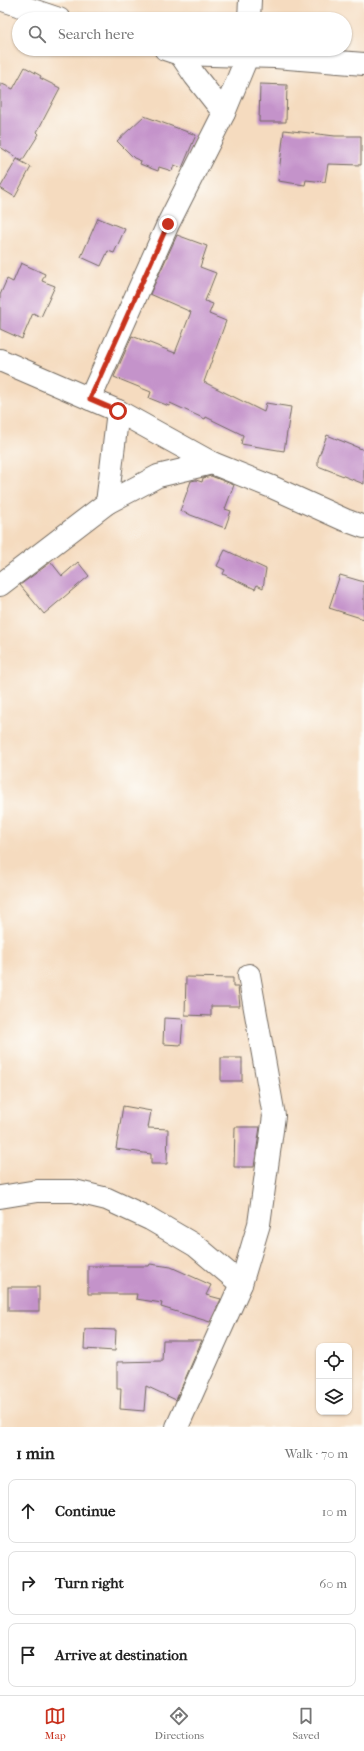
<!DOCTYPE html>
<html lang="en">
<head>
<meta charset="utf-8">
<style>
  body { margin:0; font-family:"IM FELL French Canon",serif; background:#f6f6f6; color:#222 }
  .controls { position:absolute; right:12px; bottom:12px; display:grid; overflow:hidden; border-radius:8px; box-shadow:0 1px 3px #0004 }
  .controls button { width:36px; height:36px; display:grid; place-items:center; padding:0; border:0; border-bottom:1px solid #e0e0e0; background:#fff; color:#222; font:20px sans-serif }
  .stop { position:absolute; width:12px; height:12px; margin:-9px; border:3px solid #c8321e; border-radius:50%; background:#fff }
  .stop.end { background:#c8321e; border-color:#fff; box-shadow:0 1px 4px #0008 }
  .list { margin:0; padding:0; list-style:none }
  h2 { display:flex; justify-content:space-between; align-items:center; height:52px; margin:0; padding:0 16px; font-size:17px }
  h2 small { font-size:13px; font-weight:400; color:#767676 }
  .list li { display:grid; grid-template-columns:26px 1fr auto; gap:12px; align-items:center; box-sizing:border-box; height:64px; margin:0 8px 8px; padding:0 8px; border:1px solid #e0e0e0; border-radius:8px }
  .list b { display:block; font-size:15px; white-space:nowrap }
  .list em { font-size:13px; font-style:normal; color:#767676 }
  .icon { flex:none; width:22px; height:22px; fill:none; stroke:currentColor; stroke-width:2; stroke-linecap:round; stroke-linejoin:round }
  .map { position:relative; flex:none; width:364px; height:1427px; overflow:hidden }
  .search { position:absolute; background:#fff; box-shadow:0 1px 3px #0004; left:12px; right:12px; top:12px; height:44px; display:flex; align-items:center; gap:10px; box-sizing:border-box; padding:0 14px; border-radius:22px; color:#767676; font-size:15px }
  .sheet { height:268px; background:#fff }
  nav { display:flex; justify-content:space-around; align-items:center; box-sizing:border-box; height:56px; border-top:1px solid #e0e0e0; background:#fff; font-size:11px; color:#767676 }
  nav a { display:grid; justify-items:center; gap:2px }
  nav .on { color:#c8321e }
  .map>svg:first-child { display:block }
</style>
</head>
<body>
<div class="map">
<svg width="364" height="1427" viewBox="0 0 364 1427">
  <rect width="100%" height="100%" fill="#fdfcf7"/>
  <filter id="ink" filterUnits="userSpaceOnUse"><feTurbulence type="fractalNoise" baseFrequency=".025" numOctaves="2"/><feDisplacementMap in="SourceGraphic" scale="8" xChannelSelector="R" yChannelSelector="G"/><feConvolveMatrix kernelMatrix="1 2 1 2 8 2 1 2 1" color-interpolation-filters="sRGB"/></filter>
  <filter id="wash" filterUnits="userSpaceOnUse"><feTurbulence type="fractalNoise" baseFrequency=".012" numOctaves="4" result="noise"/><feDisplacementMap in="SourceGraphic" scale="16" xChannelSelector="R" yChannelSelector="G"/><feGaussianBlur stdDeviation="0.9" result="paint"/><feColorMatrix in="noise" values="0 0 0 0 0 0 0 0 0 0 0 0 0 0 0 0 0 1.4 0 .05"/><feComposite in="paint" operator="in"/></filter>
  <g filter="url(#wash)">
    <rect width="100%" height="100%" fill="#f5dbbf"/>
    <g id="blocks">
      <!-- building -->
      <g fill="#c493ca">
        <polygon points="25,67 41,76 40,78 60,88 37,132 39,134 22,161 0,147 0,83 13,89"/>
        <polygon points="260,84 287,85 286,122 259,122"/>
        <polygon points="144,116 196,135 182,168 174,165 172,171 159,167 158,171 140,164 141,161 134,158 117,141"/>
        <polygon points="284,130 335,136 361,136 361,165 328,164 325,182 306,180 305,185 278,181"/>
        <polygon points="17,159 31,167 15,197 0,188"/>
        <polygon points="98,218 125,229 114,253 108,251 101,266 81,257"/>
        <polygon points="177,235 207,246 200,267 216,273 205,301 213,304 209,314 226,321 204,382 264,412 266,403 291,407 284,451 241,444 243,435 206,417 205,419 170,403 169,406 149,398 151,392 114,377 132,336 175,353 191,312 150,294"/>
        <polygon points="21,263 45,274 42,281 55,286 41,317 33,313 22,339 0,329 0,295 7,279 13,282"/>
        <polygon points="327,435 364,450 364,484 318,466 318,459"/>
        <polygon points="211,476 234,485 225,509 231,511 225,528 180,511 191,481 196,480 202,482 203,478"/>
        <polygon points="225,550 266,569 263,588 257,585 255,589 223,574 225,570 217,566"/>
        <polygon points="51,562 62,576 78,562 89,576 44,614 20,585"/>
        <polygon points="340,575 364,582 364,619 329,608"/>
        <polygon points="186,977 233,978 233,987 238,987 240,1006 211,1006 211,1016 185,1015"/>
        <polygon points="164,1018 183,1019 181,1045 163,1044"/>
        <rect x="221" y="1058" width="21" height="23"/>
        <polygon points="123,1106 151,1111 148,1128 168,1129 167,1164 151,1164 151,1154 116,1149"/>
        <polygon points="235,1127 260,1127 254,1167 234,1167"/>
        <polygon points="150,1264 171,1267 211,1285 206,1295 221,1299 210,1322 161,1307 162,1303 136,1299 137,1294 88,1294 88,1266 149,1266"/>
        <rect x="8" y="1287" width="31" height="24"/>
        <polygon points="85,1329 116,1330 115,1351 84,1349"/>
        <polygon points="163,1340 202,1340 176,1400 146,1386 144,1411 120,1409 121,1389 117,1389 117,1362 162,1361"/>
      </g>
    </g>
  </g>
  <g filter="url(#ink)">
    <use href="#blocks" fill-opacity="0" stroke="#72695f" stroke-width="1"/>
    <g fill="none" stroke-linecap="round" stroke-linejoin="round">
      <defs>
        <g id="minor">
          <polyline points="3,0 59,19"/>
          <polyline points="249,19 250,0"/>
          <polyline points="165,49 180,54 275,57 364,64"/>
          <polyline points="180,54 195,76 224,113"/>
          <polyline points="0,360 118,411 212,463 272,487 345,520 364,527"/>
          <polyline points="90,399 168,224 224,113 247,57 248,49"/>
          <polyline points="107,503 118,411"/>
          <polyline points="0,585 107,503 158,476 212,463"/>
          <polyline points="0,1197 37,1191 74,1191 107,1199 150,1219 196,1246 241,1284"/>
          <polyline points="177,1427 241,1284 259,1224 274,1116 249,975"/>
        </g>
      </defs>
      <!-- minor casing -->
      <use href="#minor" stroke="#72695f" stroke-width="24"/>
      <!-- minor -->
      <use href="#minor" stroke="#fff" stroke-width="22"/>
    </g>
  </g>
  <g fill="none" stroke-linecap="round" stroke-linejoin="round" filter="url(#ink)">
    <!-- route -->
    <polyline stroke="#c8321e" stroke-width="5" points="118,411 90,399 168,224"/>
  </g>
</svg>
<div class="controls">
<button><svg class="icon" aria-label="locate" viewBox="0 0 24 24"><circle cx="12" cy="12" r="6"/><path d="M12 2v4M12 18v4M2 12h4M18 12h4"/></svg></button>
<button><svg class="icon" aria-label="layers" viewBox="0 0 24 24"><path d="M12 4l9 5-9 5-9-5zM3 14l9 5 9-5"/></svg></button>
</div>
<div class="stop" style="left:118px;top:411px"></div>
<div class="stop end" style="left:168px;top:224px"></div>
<div class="search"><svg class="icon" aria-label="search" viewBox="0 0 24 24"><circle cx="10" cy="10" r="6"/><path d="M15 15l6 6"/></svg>Search here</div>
</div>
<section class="sheet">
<h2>1 min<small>Walk · 70 m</small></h2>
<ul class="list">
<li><svg class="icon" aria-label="ahead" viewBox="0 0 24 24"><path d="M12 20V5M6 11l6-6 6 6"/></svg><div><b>Continue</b></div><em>10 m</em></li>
<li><svg class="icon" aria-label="right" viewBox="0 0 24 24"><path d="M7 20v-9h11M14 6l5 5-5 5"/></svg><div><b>Turn right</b></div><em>60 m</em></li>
<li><svg class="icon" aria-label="arrive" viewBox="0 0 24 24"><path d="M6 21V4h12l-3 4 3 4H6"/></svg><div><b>Arrive at destination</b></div></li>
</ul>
</section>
<nav>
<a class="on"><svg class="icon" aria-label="map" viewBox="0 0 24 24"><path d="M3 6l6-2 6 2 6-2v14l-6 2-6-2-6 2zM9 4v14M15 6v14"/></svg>Map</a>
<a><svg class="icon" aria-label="directions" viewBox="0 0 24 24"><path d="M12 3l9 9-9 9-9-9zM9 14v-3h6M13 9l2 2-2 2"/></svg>Directions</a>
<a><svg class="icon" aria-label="saved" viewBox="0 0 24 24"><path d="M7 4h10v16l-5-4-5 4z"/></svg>Saved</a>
</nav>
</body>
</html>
